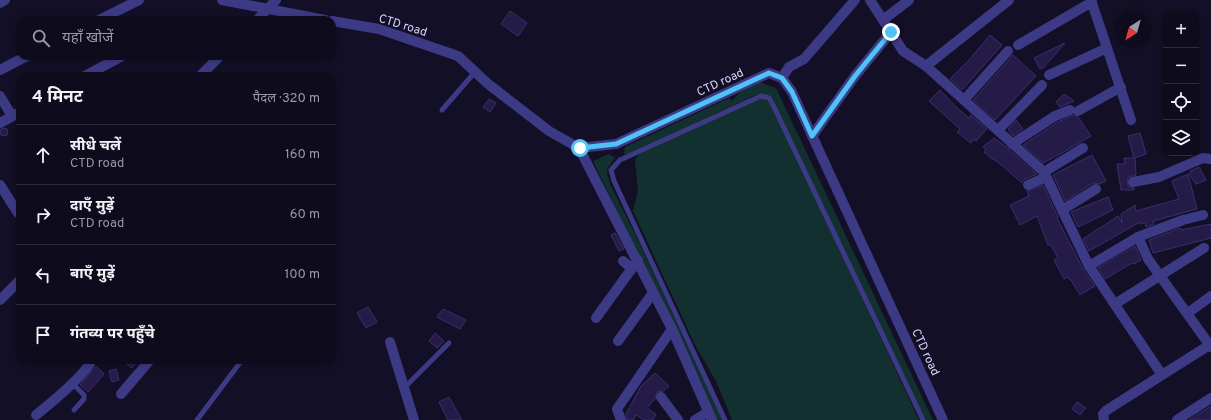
<!DOCTYPE html>
<html lang="hi">
<head>
<meta charset="utf-8">
<style>
  body { margin:0; font-family:Overpass,"Noto Sans Devanagari",sans-serif; background:#1c1929; color:#f1f3f6 }
  .controls { position:absolute; right:12px; top:12px; display:grid; overflow:hidden; border-radius:8px; box-shadow:0 2px 6px #0003 }
  .controls button { width:36px; height:36px; display:grid; place-items:center; padding:0; border:0; border-bottom:1px solid #2e2b3b; background:#0e0b1c; color:#f1f3f6; font:20px sans-serif }
  .compass { position:absolute; left:1115px; top:12px; width:36px; height:36px; border-radius:50%; background:#0e0b1c; box-shadow:0 2px 6px #0003; rotate:217deg }
  .stop { position:absolute; width:12px; height:12px; margin:-9px; border:3px solid #4fc3f7; border-radius:50%; background:#fff }
  .stop.end { background:#4fc3f7; border-color:#fff; box-shadow:0 1px 4px #0008 }
  .list { margin:0; padding:0; list-style:none }
  h2 { display:flex; justify-content:space-between; align-items:center; height:52px; margin:0; padding:0 16px; font-size:17px }
  h2 small { font-size:13px; font-weight:400; color:#9b9ba3 }
  .list li { display:grid; grid-template-columns:26px 1fr auto; gap:12px; align-items:center; box-sizing:border-box; height:60px; padding:0 16px; border-top:1px solid #2e2b3b }
  .list b { display:block; font-size:15px; white-space:nowrap }
  .list p { margin:0; font-size:13px; white-space:nowrap; color:#9b9ba3 }
  .list em { font-size:13px; font-style:normal; color:#9b9ba3 }
  .icon { flex:none; width:22px; height:22px; fill:none; stroke:currentColor; stroke-width:2; stroke-linecap:round; stroke-linejoin:round }
  .map { position:relative; flex:none; width:1211px; height:420px; overflow:hidden }
  .search { position:absolute; background:#0e0b1c; box-shadow:0 2px 6px #0003; left:16px; top:16px; width:320px; height:44px; display:flex; align-items:center; gap:10px; box-sizing:border-box; padding:0 14px; border-radius:12px; color:#9b9ba3; font-size:15px }
  .panel { position:absolute; background:#0e0b1c; box-shadow:0 2px 6px #0003; left:16px; top:72px; width:320px; height:292px; border-radius:12px }
  .map>svg:first-child { display:block }
</style>
</head>
<body>
<div class="map">
<svg width="1211" height="420" viewBox="0 0 1211 420">
  <rect width="100%" height="100%" fill="#130f26"/>
  <!-- green -->
  <g fill="#12302f">
    <polygon points="759,82 776,88 933,420 924,420 768,96 761,94 756,95 629,154 624,154 625,147 729,98 732,101 739,93"/>
    <polygon points="763,98 768,101 773,107 919,420 732,420 716,381 696,347 633,211 638,191 635,160 639,154 752,101"/>
    <polygon points="609,154 615,158 607,169 607,173 610,184 638,240 723,420 716,420 593,161"/>
  </g>
  <!-- building -->
  <g fill="#241b47" stroke="#3b2d73">
    <polygon points="510,11 527,23 518,36 501,24"/>
    <polygon points="990,35 1002,45 962,90 950,79 969,60"/>
    <polygon points="1065,43 1044,67 1040,69 1034,58"/>
    <polygon points="1013,55 1036,76 995,120 973,100"/>
    <polygon points="940,90 957,108 969,118 971,115 987,129 976,141 974,139 971,143 963,137 957,132 960,129 929,101"/>
    <polygon points="1064,94 1074,101 1060,107 1056,102"/>
    <polygon points="489,99 496,103 490,112 483,107"/>
    <polygon points="1073,115 1078,117 1091,136 1062,153 1043,163 1023,145 1058,122"/>
    <polygon points="1016,120 1023,129 1013,136 1008,129"/>
    <circle cx="4" cy="132" r="4"/>
    <polygon points="1140,133 1146,154 1135,158 1136,175 1129,177 1127,180 1128,186 1134,188 1134,190 1121,190 1117,164 1125,164 1124,158 1134,158 1128,136"/>
    <polygon points="994,138 1004,145 1037,174 1025,179 1022,183 998,162 991,158 984,152 986,150 983,147"/>
    <polygon points="1092,155 1106,181 1100,184 1093,183 1065,201 1053,175"/>
    <polygon points="1199,167 1206,180 1196,184 1189,174 1191,173 1190,171"/>
    <polygon points="1188,174 1197,209 1153,221 1154,224 1146,227 1145,223 1141,224 1140,222 1089,251 1083,239 1118,216 1122,223 1121,214 1135,205 1136,211 1179,199 1172,181"/>
    <polygon points="1043,185 1058,217 1057,218 1083,269 1095,286 1080,295 1071,280 1070,280 1068,277 1064,279 1054,260 1058,258 1050,244 1048,245 1037,216 1020,225 1010,205 1029,196 1027,191"/>
    <polygon points="1108,197 1113,210 1078,227 1071,212"/>
    <polygon points="1211,224 1211,238 1153,253 1149,240 1180,228 1181,230"/>
    <polygon points="615,233 624,249 619,251 611,235"/>
    <polygon points="1135,246 1141,260 1134,264 1132,263 1105,279 1098,268"/>
    <polygon points="368,307 377,322 366,328 357,313"/>
    <polygon points="443,309 466,320 460,329 437,317"/>
    <polygon points="435,333 444,341 437,348 429,341"/>
    <polygon points="121,360 138,360 132,368"/>
    <polygon points="96,366 104,374 88,392 80,385"/>
    <polygon points="116,369 119,380 112,382 109,371"/>
    <polygon points="655,373 669,386 664,391 657,392 655,399 647,408 656,414 653,420 644,420 636,415 633,420 627,420 626,414 641,386"/>
    <polygon points="449,397 462,420 448,420 439,402"/>
    <polygon points="1077,402 1086,408 1080,415 1072,409"/>
    <polygon points="1211,406 1211,420 1189,420"/>
  </g>
  <g fill="none" stroke-linecap="round" stroke-linejoin="round">
    <!-- service -->
    <g stroke="#3d3a85" stroke-width="5">
      <polyline points="442,110 475,72"/>
      <polyline points="72,383 84,395 84,399 74,410"/>
      <polyline points="405,387 449,343"/>
      <polyline points="197,420 242,360"/>
      <polyline points="725,420 614,181 611,170 620,160 631,155 761,96 769,98 774,107 923,420"/>
    </g>
    <!-- minor -->
    <g stroke="#3d3a85" stroke-width="10">
      <polyline points="222,0 325,20"/>
      <polyline points="870,0 903,51 926,66 1044,172 1089,266 1162,375 1107,410 1103,414 1104,420"/>
      <polyline points="1091,0 1131,120"/>
      <polyline points="0,3 5,0"/>
      <polyline points="99,20 139,0"/>
      <polyline points="257,20 276,0"/>
      <polyline points="883,20 909,0"/>
      <polyline points="332,21 379,29 458,56 487,83 549,131 579,148 616,144 769,73 782,78 792,92 943,420"/>
      <polyline points="1018,45 1092,2"/>
      <polyline points="926,66 1009,0"/>
      <polyline points="0,70 27,56"/>
      <polyline points="1049,75 1107,48"/>
      <polyline points="85,76 122,56"/>
      <polyline points="200,76 220,56"/>
      <polyline points="782,78 789,67 804,59 855,0"/>
      <polyline points="0,96 12,116"/>
      <polyline points="964,100 1008,51"/>
      <polyline points="1078,111 1121,87"/>
      <polyline points="0,123 20,112"/>
      <polyline points="998,130 1042,85"/>
      <polyline points="812,136 855,76 891,32"/>
      <polyline points="1012,144 1055,116 1070,110"/>
      <polyline points="579,148 672,329 617,409 621,420"/>
      <polyline points="1044,172 1083,148"/>
      <polyline points="1133,182 1159,177 1203,158 1211,159"/>
      <polyline points="0,185 18,213 20,210"/>
      <polyline points="1028,185 1046,177"/>
      <polyline points="1062,210 1096,189"/>
      <polyline points="1138,237 1148,259 1211,347"/>
      <polyline points="623,261 632,269"/>
      <polyline points="1089,266 1138,237 1183,220 1203,215"/>
      <polyline points="0,300 20,280"/>
      <polyline points="1115,304 1204,248"/>
      <polyline points="1188,313 1211,296"/>
      <polyline points="596,318 638,260"/>
      <polyline points="672,329 712,420"/>
      <polyline points="618,341 653,293"/>
      <polyline points="390,342 414,420"/>
      <polyline points="1162,375 1211,344"/>
      <polyline points="121,394 150,360"/>
      <polyline points="661,397 678,420"/>
      <path d="M36 415C51 403 84 376 92 360"/>
      <polyline points="695,420 708,412"/>
      <polyline points="1177,420 1211,398"/>
    </g>
  </g>
  <g fill="none" stroke-linecap="round" stroke-linejoin="round">
    <!-- route -->
    <polyline stroke="#4fc3f7" stroke-width="5" points="580,148 616,144 769,73 782,78 792,92 812,136 855,76 891,32"/>
  </g>
  <g text-anchor="middle" stroke-width="4" stroke-linejoin="round" paint-order="stroke">
    <!-- street labels -->
    <g font-size="12" fill="#d9d4ff" stroke="#130f26">
      <text transform="translate(403 25) rotate(17)" y="4">CTD road</text>
      <text transform="translate(720 82) rotate(-25)" y="4">CTD road</text>
      <text transform="translate(926 352) rotate(65)" y="4">CTD road</text>
    </g>
  </g>
</svg>
<div class="controls">
<button>+</button>
<button>−</button>
<button><svg class="icon" aria-label="locate" viewBox="0 0 24 24"><circle cx="12" cy="12" r="6"/><path d="M12 2v4M12 18v4M2 12h4M18 12h4"/></svg></button>
<button><svg class="icon" aria-label="layers" viewBox="0 0 24 24"><path d="M12 4l9 5-9 5-9-5zM3 14l9 5 9-5"/></svg></button>
</div>
<svg class="compass" viewBox="-18 -18 36 36"><path d="M0-13l5 13h-10z" fill="#e53935"/><path d="M0 13l5-13h-10z" fill="#9b9ba3"/></svg>
<div class="stop" style="left:580px;top:148px"></div>
<div class="stop end" style="left:891px;top:32px"></div>
<div class="search"><svg class="icon" aria-label="search" viewBox="0 0 24 24"><circle cx="10" cy="10" r="6"/><path d="M15 15l6 6"/></svg>यहाँ खोजें</div>
<section class="panel">
<h2>4 मिनट<small>पैदल · 320 m</small></h2>
<ul class="list">
<li><svg class="icon" aria-label="ahead" viewBox="0 0 24 24"><path d="M12 20V5M6 11l6-6 6 6"/></svg><div><b>सीधे चलें</b><p>CTD road</p></div><em>160 m</em></li>
<li><svg class="icon" aria-label="right" viewBox="0 0 24 24"><path d="M7 20v-9h11M14 6l5 5-5 5"/></svg><div><b>दाएँ मुड़ें</b><p>CTD road</p></div><em>60 m</em></li>
<li><svg class="icon" aria-label="left" viewBox="0 0 24 24"><path d="M17 20v-9H6M10 6l-5 5 5 5"/></svg><div><b>बाएँ मुड़ें</b></div><em>100 m</em></li>
<li><svg class="icon" aria-label="arrive" viewBox="0 0 24 24"><path d="M6 21V4h12l-3 4 3 4H6"/></svg><div><b>गंतव्य पर पहुँचे</b></div></li>
</ul>
</section>
</div>
</body>
</html>
